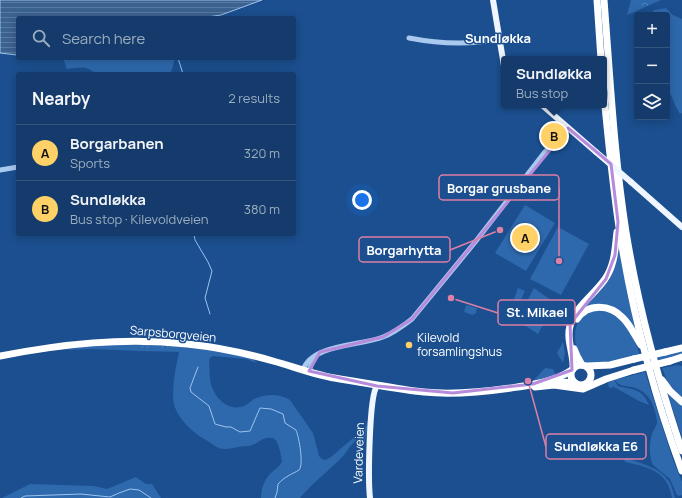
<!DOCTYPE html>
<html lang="en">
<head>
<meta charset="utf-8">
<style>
  body { margin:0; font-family:Manrope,sans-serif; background:#1d4271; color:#f1f3f6 }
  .controls { position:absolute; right:12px; top:12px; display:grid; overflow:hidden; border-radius:4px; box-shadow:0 2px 10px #0003 }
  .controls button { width:36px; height:36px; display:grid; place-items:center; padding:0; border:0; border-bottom:1px solid #33557e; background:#143b6b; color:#f1f3f6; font:20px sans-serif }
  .you { position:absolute; left:362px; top:200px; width:14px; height:14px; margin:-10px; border:3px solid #fff; border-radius:50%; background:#1a73e8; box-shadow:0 0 0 6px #1a73e833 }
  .badge { display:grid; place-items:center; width:26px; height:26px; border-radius:50%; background:#ffd166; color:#111; font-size:13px; font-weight:700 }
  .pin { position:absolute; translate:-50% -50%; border:2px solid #fff; box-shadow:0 1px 4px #0006 }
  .popup { position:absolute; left:501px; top:56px; width:106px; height:52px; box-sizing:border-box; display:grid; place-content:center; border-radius:4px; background:#143b6b; filter:drop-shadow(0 1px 3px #0005); font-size:13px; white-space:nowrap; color:#9dadc1 }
  .popup b { font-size:15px; color:#f1f3f6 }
  .popup::after { content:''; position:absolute; left:50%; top:100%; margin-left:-8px; border:8px solid transparent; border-top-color:#143b6b }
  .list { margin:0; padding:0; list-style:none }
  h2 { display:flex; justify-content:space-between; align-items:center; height:52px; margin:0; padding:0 16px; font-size:17px }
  h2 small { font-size:13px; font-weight:400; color:#9dadc1 }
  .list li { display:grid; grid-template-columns:26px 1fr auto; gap:12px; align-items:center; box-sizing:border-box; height:56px; padding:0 16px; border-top:1px solid #33557e }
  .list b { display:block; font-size:15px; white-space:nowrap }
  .list p { margin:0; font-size:13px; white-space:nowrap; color:#9dadc1 }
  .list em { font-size:13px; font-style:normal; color:#9dadc1 }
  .icon { flex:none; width:22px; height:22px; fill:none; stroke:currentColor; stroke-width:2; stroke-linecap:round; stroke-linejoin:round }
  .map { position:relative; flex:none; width:682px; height:498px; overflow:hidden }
  .search { position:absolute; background:#143b6b; box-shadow:0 2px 10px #0003; left:16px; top:16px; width:280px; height:44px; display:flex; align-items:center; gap:10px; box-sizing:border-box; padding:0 14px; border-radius:4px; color:#9dadc1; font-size:15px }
  .panel { position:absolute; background:#143b6b; box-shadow:0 2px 10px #0003; left:16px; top:72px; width:280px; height:164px; border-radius:4px }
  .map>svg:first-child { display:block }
</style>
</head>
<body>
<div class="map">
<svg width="682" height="498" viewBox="0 0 682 498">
  <defs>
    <pattern id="forest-crowns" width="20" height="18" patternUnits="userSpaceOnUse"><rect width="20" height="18" fill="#2e69ad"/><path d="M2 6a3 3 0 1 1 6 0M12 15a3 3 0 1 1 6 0" fill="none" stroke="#4d80b9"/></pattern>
    <pattern id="water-rules" width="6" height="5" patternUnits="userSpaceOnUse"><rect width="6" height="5" fill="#3c6290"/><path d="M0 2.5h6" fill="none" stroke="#597aa1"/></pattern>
  </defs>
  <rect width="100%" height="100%" fill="#1b4f8f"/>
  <!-- green -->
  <g fill="#2e69ad">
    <polygon points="666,8 673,15 682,19 682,113 680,114 676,107 667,86 667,15 650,15 654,10"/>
    <path d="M63 58H176C172 63 174 70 169 74 145 74 121 73 97 73 94 73 92 71 89 69 82 66 75 68 67 69Z"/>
    <polygon points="525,205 555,223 526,271 495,253"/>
    <polygon points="558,227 589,244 561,295 530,279"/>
    <polygon points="618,242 636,333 622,314 584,308 606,282"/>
    <polygon points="518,288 525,291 520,302 514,299"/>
    <polygon points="534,288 555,303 538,334 521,323 522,310"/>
    <polygon points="466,305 477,308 476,313 473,315 464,312"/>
    <path d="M604 309 622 319 636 344 640 355C628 358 596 367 585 362 580 360 579 355 577 350 574 337 573 322 586 314 590 311 599 310 604 309Z"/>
    <polygon points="563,342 565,353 563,363 557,353"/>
    <polygon points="93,345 138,345 138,351 94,349 65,350"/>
    <path d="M182 347 208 350 252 358 257 363 246 359 213 356 210 358 209 362C210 370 209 380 212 387 216 399 228 410 241 407 246 406 250 402 254 399 266 394 279 393 290 400L313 433 319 456 322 459 325 460 331 457 359 433 366 426 369 417 365 442C363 440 360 439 357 440 353 441 346 453 343 456 329 471 312 483 300 498H261C261 489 264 480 271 473 275 469 278 468 282 462 281 456 279 439 272 438 263 436 259 443 252 445 251 446 248 446 246 446 239 446 232 449 225 449 217 449 213 444 206 440 194 434 177 418 174 404 171 391 176 366 179 352H182Z"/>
    <polygon points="682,350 682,356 659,361 658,356"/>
    <polygon points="678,365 682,366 682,399 670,388 662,368"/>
    <polygon points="545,368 553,369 556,375 532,382"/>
    <path d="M645 372 673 460 682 482V495L680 496 677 495 670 479 653 465C649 456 649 444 652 434 653 431 656 427 657 423 657 417 654 407 651 401 649 397 643 391 638 389 630 385 619 388 615 380Z"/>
    <path d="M614 380 618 386C633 390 642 388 649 405L639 401 614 387 609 388 608 383Z"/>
    <polygon points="666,389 682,404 682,437"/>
    <path d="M624 457C639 463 659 467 668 480 672 485 673 492 675 498H672C668 471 648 467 625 462Z"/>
    <polygon points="136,477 146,484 152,484 161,498 2,498 30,484 94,486 107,489"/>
  </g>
  <!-- forest -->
  <g fill="url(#forest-crowns)">
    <polygon points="631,0 661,0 627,15"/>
    <polygon points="138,345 182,347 182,352 138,351"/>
  </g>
  <!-- water -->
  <polygon fill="url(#water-rules)" stroke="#9cc4f0" points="0,0 262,0 221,15 200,18 18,18 18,55 17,55 0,53"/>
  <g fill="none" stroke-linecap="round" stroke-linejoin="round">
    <!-- stream -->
    <g stroke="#9cc4f0" stroke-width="1">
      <polyline points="178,58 183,74"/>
      <polyline points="194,234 195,240 208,262 212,271 205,298 210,314"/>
      <path d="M198 367 190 388 191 392 209 406 215 424 226 427H231L240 432 250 431 260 408 271 409 283 414 285 423 296 430C299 437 304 465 299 470 296 472 291 474 288 476 284 478 281 481 278 484L277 492 275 498"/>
      <polyline points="21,498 25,496 81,494 110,497 119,493 130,489 139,490 151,498"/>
    </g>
    <!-- minor -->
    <g stroke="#a9c9ee" stroke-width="5">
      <path d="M409 38C440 44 470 45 500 39"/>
      <polyline points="0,170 18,167"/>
      <path d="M303 370C312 344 360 346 383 337 394 333 403 326 412 319L476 241 544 153 568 128"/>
      <polyline points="309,371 312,362 316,356"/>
    </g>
    <!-- major -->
    <g stroke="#f0f6ff" stroke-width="6">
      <polyline points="493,0 504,66"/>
      <polyline points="542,105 596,152"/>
      <polyline points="631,182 682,227"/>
      <path d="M370 498C368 481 369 395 377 386"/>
    </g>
    <!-- highway -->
    <g stroke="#fff" stroke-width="7">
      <polyline points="597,0 601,59"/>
      <path d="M604 0C610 77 614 155 626 232 638 306 658 380 682 451"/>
      <path d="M604 96C609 148 614 201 623 252 636 327 656 400 682 471"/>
      <path d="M577 319C588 303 610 304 623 318 631 326 635 336 641 345"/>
      <polyline points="574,349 577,356 582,365"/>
      <polyline points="665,352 682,348"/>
      <path d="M0 356C62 344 124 337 187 344 216 347 245 353 273 361 295 367 317 376 340 379 368 383 396 389 424 392 453 395 483 392 511 388 532 385 554 382 572 370"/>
      <polyline points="670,361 682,357"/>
      <circle cx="581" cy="375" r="10"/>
      <polyline points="587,366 610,365 634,359"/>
      <path d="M573 368C574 354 566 340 570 326 574 308 595 294 605 279 615 265 615 248 617 232"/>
      <polyline points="662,380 670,391 682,402"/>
      <polyline points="551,384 561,382 575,383"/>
      <polyline points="535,387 554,385 583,389 606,379 634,370"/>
    </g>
    <!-- major-bridge -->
    <polyline stroke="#f0f6ff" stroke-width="6" points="596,152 631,182"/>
    <!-- highway-bridge -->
    <g stroke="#fff" stroke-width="7">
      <polyline points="634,359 665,352"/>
      <polyline points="634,370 670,361"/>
    </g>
  </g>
  <!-- marked area -->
  <path fill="none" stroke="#b68bdc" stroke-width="3" stroke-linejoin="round" d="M568 128 611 164 618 222 615 255 606 279 570 324 572 370 533 384 453 393 377 386 309 371 320 352 383 337 412 319Z"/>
  <!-- markers -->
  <circle fill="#ffd166" stroke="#1b4f8f" stroke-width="1.5" cx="409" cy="345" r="4"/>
  <g text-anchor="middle" stroke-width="3" stroke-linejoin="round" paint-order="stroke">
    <!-- street labels -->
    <g font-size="12" fill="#fff" stroke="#1b4f8f">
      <text transform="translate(173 334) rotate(5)" y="4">Sarpsborgveien</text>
      <text transform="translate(359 453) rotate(-88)" y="4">Vardeveien</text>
    </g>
    <!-- poi labels -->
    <g font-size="12" fill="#fff" stroke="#1b4f8f" text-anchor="start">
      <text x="417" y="342">Kilevold<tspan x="417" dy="14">forsamlingshus</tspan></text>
    </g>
    <!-- neighbourhood labels -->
    <g font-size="13" font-weight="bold" fill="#fff" stroke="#1b4f8f">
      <text x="498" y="43">Sundløkka</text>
    </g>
  </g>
  <!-- callouts -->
  <path fill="none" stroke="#dd80a5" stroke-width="1.5" d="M559 261L559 188M500 230L450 250M451 298L498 313M528 381L546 447"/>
  <g fill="#dd80a5" stroke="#1b4f8f" stroke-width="1.5">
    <circle cx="559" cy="261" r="4"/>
    <circle cx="500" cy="230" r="4"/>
    <circle cx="451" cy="298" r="4"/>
    <circle cx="528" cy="381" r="4"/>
  </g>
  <g fill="#1b4f8f" stroke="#dd80a5" stroke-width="1.5">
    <rect x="439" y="175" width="120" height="25" rx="4"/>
    <rect x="359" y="237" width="91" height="25" rx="4"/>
    <rect x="498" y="300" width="77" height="25" rx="4"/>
    <rect x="546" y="434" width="100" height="25" rx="4"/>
  </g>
  <g font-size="13" text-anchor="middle" font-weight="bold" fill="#fff">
    <text x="499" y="193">Borgar grusbane</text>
    <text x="404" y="255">Borgarhytta</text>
    <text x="537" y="317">St. Mikael</text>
    <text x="596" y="451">Sundløkka E6</text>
  </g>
</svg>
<div class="controls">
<button>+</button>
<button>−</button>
<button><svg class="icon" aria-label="layers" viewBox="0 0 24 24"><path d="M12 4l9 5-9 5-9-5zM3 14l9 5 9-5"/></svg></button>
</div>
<div class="you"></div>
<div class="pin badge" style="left:525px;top:238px">A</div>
<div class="pin badge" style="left:554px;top:136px">B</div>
<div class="popup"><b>Sundløkka</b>Bus stop</div>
<div class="search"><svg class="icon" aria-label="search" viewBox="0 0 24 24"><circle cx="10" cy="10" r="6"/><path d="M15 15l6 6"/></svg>Search here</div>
<section class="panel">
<h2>Nearby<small>2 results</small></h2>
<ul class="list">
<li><span class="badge">A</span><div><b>Borgarbanen</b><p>Sports</p></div><em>320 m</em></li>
<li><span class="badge">B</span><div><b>Sundløkka</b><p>Bus stop · Kilevoldveien</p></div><em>380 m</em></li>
</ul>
</section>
</div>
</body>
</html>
